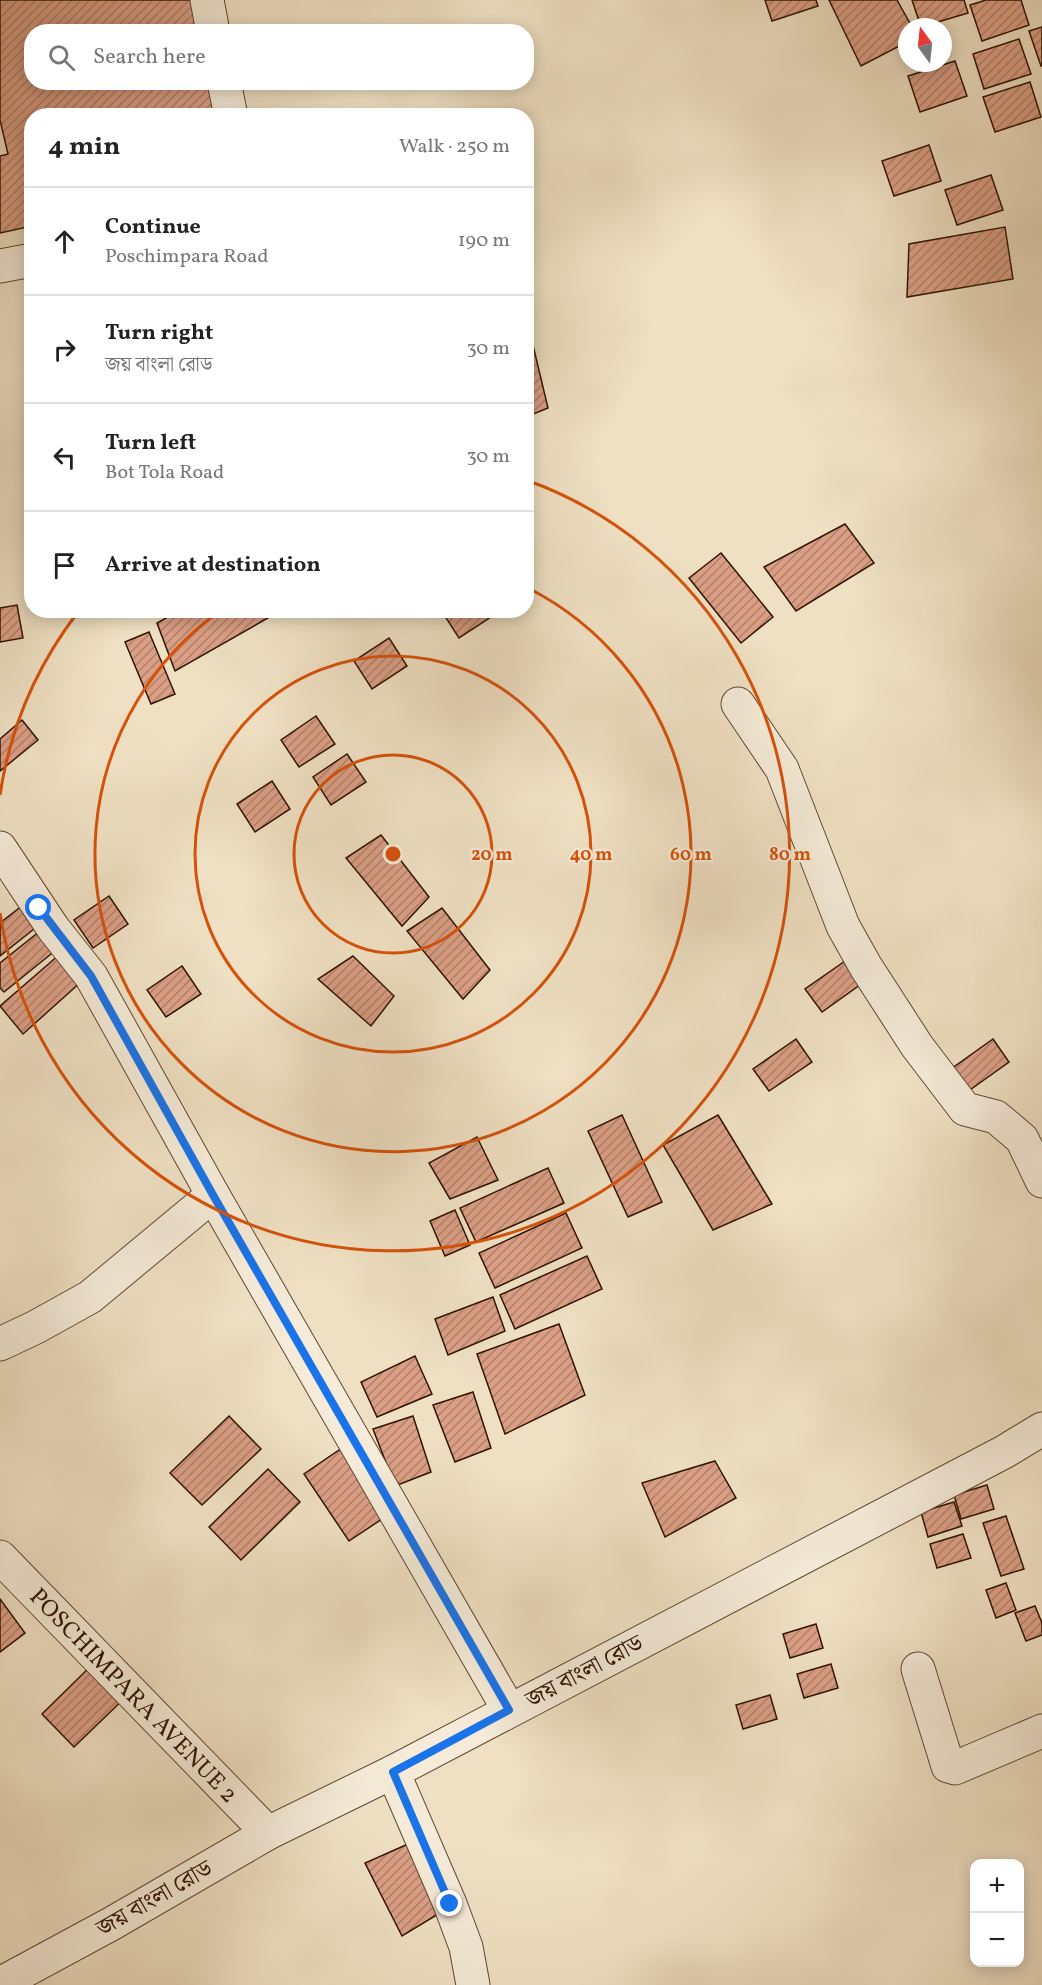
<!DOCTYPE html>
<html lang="en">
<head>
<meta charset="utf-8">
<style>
  body { margin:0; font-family:Vollkorn,"Noto Serif Bengali",serif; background:#f2f2f2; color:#222 }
  .controls { position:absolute; right:18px; bottom:18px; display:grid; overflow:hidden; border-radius:12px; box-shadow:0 3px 15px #0003 }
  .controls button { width:54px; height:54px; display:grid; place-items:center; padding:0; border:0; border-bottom:2px solid #e0e0e0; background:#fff; color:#222; font:30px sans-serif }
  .compass { position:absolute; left:898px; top:18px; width:54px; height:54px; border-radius:50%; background:#fff; box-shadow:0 3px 15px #0003; rotate:345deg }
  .stop { position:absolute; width:18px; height:18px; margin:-14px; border:4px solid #1a73e8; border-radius:50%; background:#fff }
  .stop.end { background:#1a73e8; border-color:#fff; box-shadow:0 2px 6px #0008 }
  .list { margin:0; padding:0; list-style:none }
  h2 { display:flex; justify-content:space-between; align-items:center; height:78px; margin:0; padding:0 24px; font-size:26px }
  h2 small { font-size:20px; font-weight:400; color:#767676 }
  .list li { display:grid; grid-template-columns:39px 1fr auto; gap:18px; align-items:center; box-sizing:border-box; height:108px; padding:0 24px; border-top:2px solid #e0e0e0 }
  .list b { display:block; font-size:22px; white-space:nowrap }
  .list p { margin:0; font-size:20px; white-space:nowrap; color:#767676 }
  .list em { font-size:20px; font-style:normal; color:#767676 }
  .icon { flex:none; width:33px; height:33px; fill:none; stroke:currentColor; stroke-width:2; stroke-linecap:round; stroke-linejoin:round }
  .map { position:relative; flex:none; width:1042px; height:1985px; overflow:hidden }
  .search { position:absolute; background:#fff; box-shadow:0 3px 15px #0003; left:24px; top:24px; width:510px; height:66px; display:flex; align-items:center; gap:15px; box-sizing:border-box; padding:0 21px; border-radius:24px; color:#767676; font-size:22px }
  .panel { position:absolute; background:#fff; box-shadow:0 3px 15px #0003; left:24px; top:108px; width:510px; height:510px; border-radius:24px }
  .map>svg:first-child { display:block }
</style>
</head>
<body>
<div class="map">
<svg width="1042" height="1985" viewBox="0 0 1042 1985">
  <defs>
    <pattern id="building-hatch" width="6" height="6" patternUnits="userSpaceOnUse" patternTransform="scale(1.5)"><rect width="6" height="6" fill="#db9f85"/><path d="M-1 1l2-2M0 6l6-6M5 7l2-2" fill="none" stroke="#b2806a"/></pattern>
  </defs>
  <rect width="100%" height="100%" fill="#efe0c3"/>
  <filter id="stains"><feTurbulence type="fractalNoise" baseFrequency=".00333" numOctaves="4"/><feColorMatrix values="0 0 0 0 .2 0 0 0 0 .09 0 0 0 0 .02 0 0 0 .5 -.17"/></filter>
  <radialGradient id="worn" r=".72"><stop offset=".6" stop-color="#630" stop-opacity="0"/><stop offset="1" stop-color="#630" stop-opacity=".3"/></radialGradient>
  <!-- building -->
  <g fill="url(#building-hatch)" stroke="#301400" stroke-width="1.5">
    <polygon points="0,0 213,0 221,32 32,32 32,82 234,82 243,116 32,116 32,226 0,233 0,156 8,154 0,120"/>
    <polygon points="765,0 816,0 818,6 772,21"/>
    <polygon points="829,0 897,0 912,27 907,27 907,42 861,66"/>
    <polygon points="912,0 964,0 968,13 921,27"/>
    <polygon points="986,0 1021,0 1029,25 982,41 970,5"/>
    <polygon points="1042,27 1042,66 1041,66 1029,31"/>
    <polygon points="1019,39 1031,74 984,89 973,54"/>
    <polygon points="955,61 967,96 920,112 908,76"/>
    <polygon points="1030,82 1041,117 995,132 983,97"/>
    <polygon points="929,145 941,181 894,196 882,161"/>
    <polygon points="991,175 1003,210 957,225 945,190"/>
    <polygon points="1005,227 1013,279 907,297 909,244"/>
    <polygon points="526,316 548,408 526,417"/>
    <polygon points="845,524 874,563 796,611 764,567"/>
    <polygon points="721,553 773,617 741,643 689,578"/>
    <polygon points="17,605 23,638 0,642 0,608"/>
    <polygon points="180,610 282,610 175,671 157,623"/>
    <polygon points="441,610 491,610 494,615 459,638"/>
    <polygon points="149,632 175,694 151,704 125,642"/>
    <polygon points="389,638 407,666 372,689 354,661"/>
    <polygon points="316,716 335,744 299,767 281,740"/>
    <polygon points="22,720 38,740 0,771 0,739"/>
    <polygon points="347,754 366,782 331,805 313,777"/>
    <polygon points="272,781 290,809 255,832 237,804"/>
    <polygon points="381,835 429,897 402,926 346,858"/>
    <polygon points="109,896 128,924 93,948 74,920"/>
    <polygon points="23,905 39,925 0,956 0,923"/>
    <polygon points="442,908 490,970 463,999 407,931"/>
    <polygon points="40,931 56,950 4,992 0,988 0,963"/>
    <polygon points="60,954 82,981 23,1034 0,1006"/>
    <polygon points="353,956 394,996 371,1026 318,979"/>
    <polygon points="848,959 864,982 822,1012 805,989"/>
    <polygon points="182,966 201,994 166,1017 147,990"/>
    <polygon points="796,1039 812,1062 769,1091 753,1069"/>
    <polygon points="993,1039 1009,1062 967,1092 951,1069"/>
    <polygon points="622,1115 662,1202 628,1217 588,1131"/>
    <polygon points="718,1115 772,1204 713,1230 663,1145"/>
    <polygon points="477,1137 498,1180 450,1199 429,1163"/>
    <polygon points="548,1168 564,1203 476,1242 460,1208"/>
    <polygon points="455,1210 470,1245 445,1256 430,1221"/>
    <polygon points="566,1213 582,1248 495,1288 479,1253"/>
    <polygon points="587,1256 602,1289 515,1329 500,1295"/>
    <polygon points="493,1297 505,1331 448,1355 435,1319"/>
    <polygon points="559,1324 585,1395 505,1434 477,1354"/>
    <polygon points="415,1356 432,1394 377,1417 361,1382"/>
    <polygon points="473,1392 491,1448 455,1462 433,1405"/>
    <polygon points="229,1416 261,1449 202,1505 170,1473"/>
    <polygon points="413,1416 431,1472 395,1486 373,1429"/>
    <polygon points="342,1448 388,1515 349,1541 304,1474"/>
    <polygon points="715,1461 736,1498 665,1537 642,1483"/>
    <polygon points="268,1469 300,1502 241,1560 209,1527"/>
    <polygon points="987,1485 994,1509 961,1519 954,1495"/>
    <polygon points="954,1502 962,1526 928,1537 921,1512"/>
    <polygon points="1006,1516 1024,1569 1001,1576 983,1523"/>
    <polygon points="963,1534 971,1558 937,1568 930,1544"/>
    <polygon points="1006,1583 1016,1610 996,1618 986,1590"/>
    <polygon points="0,1599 25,1633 0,1652"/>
    <polygon points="1035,1606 1042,1623 1042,1635 1026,1641 1015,1613"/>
    <polygon points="816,1624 823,1648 790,1658 783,1634"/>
    <polygon points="100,1657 133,1690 74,1747 42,1714"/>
    <polygon points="831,1664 838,1688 804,1698 797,1674"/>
    <polygon points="770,1695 777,1719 743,1729 736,1705"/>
    <polygon points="408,1844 440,1913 402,1936 365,1863"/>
  </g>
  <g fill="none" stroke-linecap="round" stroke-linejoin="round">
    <defs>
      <g id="minor">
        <polyline points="207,0 213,32"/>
        <polyline points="224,82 231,116"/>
        <polyline points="0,266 32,260"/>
        <polyline points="738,704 782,769 843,926 866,967 917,1046 965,1109 996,1117 1022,1139 1042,1181"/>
        <polyline points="0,848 53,928 91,976 213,1195 509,1710"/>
        <polyline points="0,1344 36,1327 90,1297 213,1195"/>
        <polyline points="0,1557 268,1833"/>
        <polyline points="918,1669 948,1766 955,1768 1042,1731"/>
        <polyline points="393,1772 450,1904 466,1947 473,1985"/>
      </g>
      <polyline id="tertiary" points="0,1984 111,1924 268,1833 393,1772 1004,1452 1042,1429"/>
    </defs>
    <!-- minor casing -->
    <use href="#minor" stroke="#604731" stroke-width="35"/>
    <!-- tertiary casing -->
    <use href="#tertiary" stroke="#604731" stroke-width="35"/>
    <!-- minor -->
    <use href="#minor" stroke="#f5ebd8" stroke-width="33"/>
    <!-- tertiary -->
    <use href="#tertiary" stroke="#f5ebd8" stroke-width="33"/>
  </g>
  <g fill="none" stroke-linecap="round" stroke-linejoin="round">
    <!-- route -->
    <polyline stroke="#1a73e8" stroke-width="8" points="39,908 91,976 213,1195 509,1710 393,1772 450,1904"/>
  </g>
  <!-- distance rings -->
  <g fill="none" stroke="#d6520b" stroke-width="3">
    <circle cx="393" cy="854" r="99"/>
    <circle cx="393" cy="854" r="198"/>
    <path d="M528 588A298 298 0 1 1 220 611"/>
    <path d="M0 795A397 397 0 0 1 78 612M529 481A397 397 0 1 1 0 913"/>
  </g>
  <g text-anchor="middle" stroke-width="4.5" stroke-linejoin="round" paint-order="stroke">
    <!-- street labels -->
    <g font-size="24" fill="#301400" stroke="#f5ebd8">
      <text transform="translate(584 1671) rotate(-28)" y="8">জয় বাংলা রোড</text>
      <text transform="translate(134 1695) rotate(46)" y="8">POSCHIMPARA AVENUE 2</text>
      <text transform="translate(154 1898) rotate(-30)" y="8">জয় বাংলা রোড</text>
    </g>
  </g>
  <circle cx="393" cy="854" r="9" fill="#d6520b" stroke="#f5ebd8" stroke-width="3"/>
  <g font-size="18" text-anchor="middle" font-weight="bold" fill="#d6520b" stroke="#f5ebd8" stroke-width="4.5" stroke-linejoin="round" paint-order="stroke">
    <text x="492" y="860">20 m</text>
    <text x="591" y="860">40 m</text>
    <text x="691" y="860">60 m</text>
    <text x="790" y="860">80 m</text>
  </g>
  <rect width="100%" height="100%" filter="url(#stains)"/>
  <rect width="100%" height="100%" fill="url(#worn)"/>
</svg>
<div class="controls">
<button>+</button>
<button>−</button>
</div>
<svg class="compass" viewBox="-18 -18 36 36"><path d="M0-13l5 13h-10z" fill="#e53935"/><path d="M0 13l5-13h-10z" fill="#767676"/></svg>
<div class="stop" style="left:39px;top:908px"></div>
<div class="stop end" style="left:450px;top:1904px"></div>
<div class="search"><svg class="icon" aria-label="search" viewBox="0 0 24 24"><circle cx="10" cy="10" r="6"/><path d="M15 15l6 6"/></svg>Search here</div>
<section class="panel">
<h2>4 min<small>Walk · 250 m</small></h2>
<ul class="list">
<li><svg class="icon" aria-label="ahead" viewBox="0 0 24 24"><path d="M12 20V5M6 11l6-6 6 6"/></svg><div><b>Continue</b><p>Poschimpara Road</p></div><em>190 m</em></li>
<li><svg class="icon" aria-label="right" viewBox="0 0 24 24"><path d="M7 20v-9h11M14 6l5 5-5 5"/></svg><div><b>Turn right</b><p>জয় বাংলা রোড</p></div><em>30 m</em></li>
<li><svg class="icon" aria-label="left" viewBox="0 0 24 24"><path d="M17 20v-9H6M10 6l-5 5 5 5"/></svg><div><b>Turn left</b><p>Bot Tola Road</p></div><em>30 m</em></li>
<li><svg class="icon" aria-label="arrive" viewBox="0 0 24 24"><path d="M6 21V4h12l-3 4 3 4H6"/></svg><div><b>Arrive at destination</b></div></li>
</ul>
</section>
</div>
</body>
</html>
